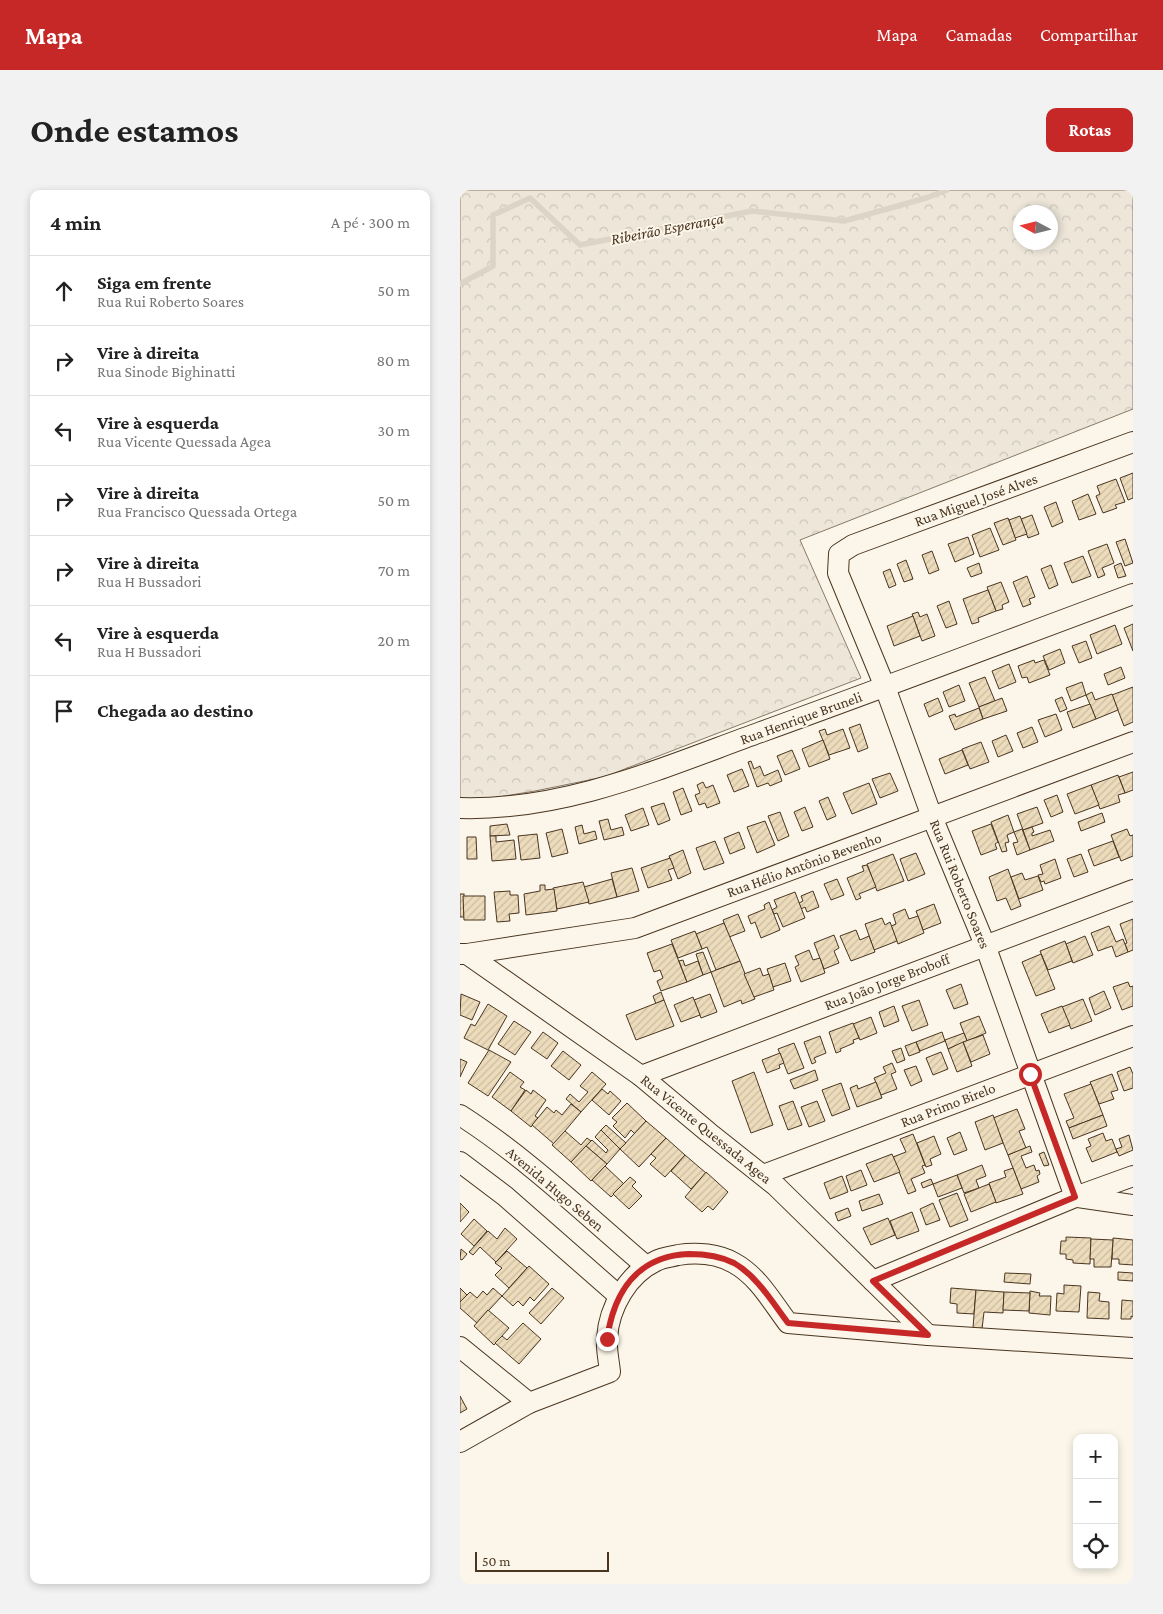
<!DOCTYPE html>
<html lang="pt">
<head>
<meta charset="utf-8">
<style>
  body { margin:0; font-family:"Crimson Pro",serif; background:#f2f2f2; color:#222 }
  .controls { position:absolute; right:15px; bottom:15px; display:grid; overflow:hidden; border-radius:10px; box-shadow:0 2px 8px #0003 }
  .controls button { width:45px; height:45px; display:grid; place-items:center; padding:0; border:0; border-bottom:1px solid #e0e0e0; background:#fff; color:#222; font:25px sans-serif }
  .compass { position:absolute; left:553px; top:15px; width:45px; height:45px; border-radius:50%; background:#fff; box-shadow:0 2px 8px #0003; rotate:277deg }
  .scale { position:absolute; left:15px; bottom:12px; width:134px; box-sizing:border-box; padding-left:5px; border:2px solid #4a3520; border-top:0; font-size:14px; line-height:18px; white-space:nowrap; color:#4a3520; -webkit-text-stroke:4px #fbf6e9; paint-order:stroke }
  .stop { position:absolute; width:15px; height:15px; margin:-11px; border:4px solid #c62828; border-radius:50%; background:#fff }
  .stop.end { background:#c62828; border-color:#fff; box-shadow:0 1px 5px #0008 }
  .list { margin:0; padding:0; list-style:none }
  h2 { display:flex; justify-content:space-between; align-items:center; height:65px; margin:0; padding:0 20px; font-size:21px }
  h2 small { font-size:16px; font-weight:400; color:#767676 }
  .list li { display:grid; grid-template-columns:32px 1fr auto; gap:15px; align-items:center; box-sizing:border-box; height:70px; padding:0 20px; border-top:1px solid #e0e0e0 }
  .list b { display:block; font-size:19px; white-space:nowrap }
  .list p { margin:0; font-size:16px; white-space:nowrap; color:#767676 }
  .list em { font-size:16px; font-style:normal; color:#767676 }
  .icon { flex:none; width:28px; height:28px; fill:none; stroke:currentColor; stroke-width:2; stroke-linecap:round; stroke-linejoin:round }
  .map { position:relative; flex:none; width:673px; height:1394px; overflow:hidden; border-radius:10px }
  header { display:flex; align-items:center; gap:30px; box-sizing:border-box; height:70px; padding:0 25px; background:#c62828; color:#fff }
  header strong { font-size:24px }
  nav { display:flex; gap:28px; margin-inline-start:auto; font-size:18px }
  .intro { display:flex; align-items:center; justify-content:space-between; box-sizing:border-box; height:120px; padding:0 30px }
  h1 { margin:0; font-size:35px }
  .button { padding:12px 22px; border-radius:10px; background:#c62828; color:#fff; font-size:18px; font-weight:700 }
  main { display:flex; gap:30px; padding:0 30px }
  aside { flex:1; background:#fff; border-radius:10px; box-shadow:0 2px 8px #0003 }
  .map>svg:first-child { display:block }
</style>
</head>
<body>
<header>
<strong>Mapa</strong>
<nav><a>Mapa</a><a>Camadas</a><a>Compartilhar</a></nav>
</header>
<div class="intro"><h1>Onde estamos</h1><a class="button">Rotas</a></div>
<main>
<aside>
<h2>4 min<small>A pé · 300 m</small></h2>
<ul class="list">
<li><svg class="icon" aria-label="ahead" viewBox="0 0 24 24"><path d="M12 20V5M6 11l6-6 6 6"/></svg><div><b>Siga em frente</b><p>Rua Rui Roberto Soares</p></div><em>50 m</em></li>
<li><svg class="icon" aria-label="right" viewBox="0 0 24 24"><path d="M7 20v-9h11M14 6l5 5-5 5"/></svg><div><b>Vire à direita</b><p>Rua Sinode Bighinatti</p></div><em>80 m</em></li>
<li><svg class="icon" aria-label="left" viewBox="0 0 24 24"><path d="M17 20v-9H6M10 6l-5 5 5 5"/></svg><div><b>Vire à esquerda</b><p>Rua Vicente Quessada Agea</p></div><em>30 m</em></li>
<li><svg class="icon" aria-label="right" viewBox="0 0 24 24"><path d="M7 20v-9h11M14 6l5 5-5 5"/></svg><div><b>Vire à direita</b><p>Rua Francisco Quessada Ortega</p></div><em>50 m</em></li>
<li><svg class="icon" aria-label="right" viewBox="0 0 24 24"><path d="M7 20v-9h11M14 6l5 5-5 5"/></svg><div><b>Vire à direita</b><p>Rua H Bussadori</p></div><em>70 m</em></li>
<li><svg class="icon" aria-label="left" viewBox="0 0 24 24"><path d="M17 20v-9H6M10 6l-5 5 5 5"/></svg><div><b>Vire à esquerda</b><p>Rua H Bussadori</p></div><em>20 m</em></li>
<li><svg class="icon" aria-label="arrive" viewBox="0 0 24 24"><path d="M6 21V4h12l-3 4 3 4H6"/></svg><div><b>Chegada ao destino</b></div></li>
</ul>
</aside>
<div class="map">
<svg width="673" height="1394" viewBox="0 0 673 1394">
  <defs>
    <pattern id="forest-crowns" width="20" height="18" patternUnits="userSpaceOnUse" patternTransform="scale(1.25)"><rect width="20" height="18" fill="#ede6d9"/><path d="M2 6a3 3 0 1 1 6 0M12 15a3 3 0 1 1 6 0" fill="none" stroke="#cdc6ba"/></pattern>
    <pattern id="building-hatch" width="6" height="6" patternUnits="userSpaceOnUse" patternTransform="scale(1.25)"><rect width="6" height="6" fill="#ecdcbc"/><path d="M-1 1l2-2M0 6l6-6M5 7l2-2" fill="none" stroke="#ccbda1"/></pattern>
  </defs>
  <rect width="100%" height="100%" fill="#fbf6e9"/>
  <!-- forest -->
  <path fill="url(#forest-crowns)" stroke="#887966" fill-rule="evenodd" d="M0 0H673V219L340 350 401 488 144 587 75 601 8 612 0 611ZM560 22H590V52H560Z"/>
  <g fill="none" stroke-linecap="round" stroke-linejoin="round">
    <!-- stream -->
    <polyline stroke="#dcd4c6" stroke-width="5.5" points="0,94 33,76 33,25 70,8 120,55 292,21 384,31 466,8 487,0"/>
  </g>
  <!-- building -->
  <g fill="url(#building-hatch)" stroke="#4a3520">
    <polygon points="673,283 673,308 668,310 660,288"/>
    <polygon points="656,289 665,312 655,315 657,318 643,323 636,306 640,304 637,296"/>
    <polygon points="628,304 636,324 619,330 612,311"/>
    <polygon points="596,312 603,332 592,337 584,317"/>
    <polygon points="572,325 579,344 568,348 561,329"/>
    <polygon points="560,326 567,344 555,348 549,330"/>
    <polygon points="548,328 556,350 543,355 534,333"/>
    <polygon points="530,338 539,360 520,367 512,345"/>
    <polygon points="508,347 514,364 495,372 488,354"/>
    <polygon points="665,349 673,373 665,376 656,352"/>
    <polygon points="647,354 654,373 642,378 645,385 638,388 628,361"/>
    <polygon points="472,361 479,380 469,384 462,365"/>
    <polygon points="623,366 631,386 612,393 604,373"/>
    <polygon points="446,370 453,389 444,392 437,374"/>
    <polygon points="519,373 522,383 511,387 507,378"/>
    <polygon points="661,373 666,386 658,388 654,376"/>
    <polygon points="591,375 598,395 589,399 581,379"/>
    <polygon points="430,379 436,395 429,398 423,382"/>
    <polygon points="567,386 575,407 569,409 571,414 563,417 553,392"/>
    <polygon points="541,392 549,412 542,415 543,419 536,421 527,397"/>
    <polygon points="528,400 536,421 518,428 519,432 512,434 503,409"/>
    <polygon points="489,411 497,434 486,438 477,416"/>
    <polygon points="458,422 460,427 467,424 475,446 462,451 452,424"/>
    <polygon points="453,426 460,446 434,456 427,436"/>
    <polygon points="673,434 673,461 664,438"/>
    <polygon points="655,435 662,454 637,464 630,445"/>
    <polygon points="626,451 632,468 619,473 612,456"/>
    <polygon points="600,459 605,473 589,480 583,466"/>
    <polygon points="574,470 575,473 584,470 590,485 569,493 567,487 562,488 558,476"/>
    <polygon points="549,474 556,492 539,499 532,481"/>
    <polygon points="661,477 665,488 648,495 644,484"/>
    <polygon points="525,487 535,511 519,517 509,493"/>
    <polygon points="622,492 626,505 611,511 606,498"/>
    <polygon points="499,495 505,511 489,517 483,502"/>
    <polygon points="673,497 673,532 664,536 652,505"/>
    <polygon points="632,502 635,510 652,504 658,520 636,529 626,505"/>
    <polygon points="602,507 607,519 600,522 595,510"/>
    <polygon points="478,508 483,521 469,527 464,514"/>
    <polygon points="542,508 547,521 523,529 519,517"/>
    <polygon points="630,514 636,529 613,538 607,522"/>
    <polygon points="519,518 523,529 495,540 489,526 495,524 496,527"/>
    <polygon points="596,524 602,540 585,547 578,530"/>
    <polygon points="400,534 408,558 398,562 389,538"/>
    <polygon points="572,537 578,552 563,558 557,543"/>
    <polygon points="365,539 367,545 383,539 390,558 369,565 359,541"/>
    <polygon points="546,545 553,561 538,567 532,551"/>
    <polygon points="363,550 370,569 349,577 342,559"/>
    <polygon points="521,552 529,572 510,579 502,559"/>
    <polygon points="332,560 340,579 325,585 317,566"/>
    <polygon points="502,560 508,575 485,584 479,569"/>
    <polygon points="291,571 294,579 300,576 304,586 318,580 322,591 310,596 308,593 297,597 288,572"/>
    <polygon points="282,579 289,596 274,602 267,585"/>
    <polygon points="673,582 673,600 665,603 659,587"/>
    <polygon points="430,583 438,601 420,608 412,589"/>
    <polygon points="658,585 665,603 658,605 660,612 640,619 631,595"/>
    <polygon points="243,592 246,598 253,595 260,613 247,618 245,613 239,615 235,605 240,603 237,595"/>
    <polygon points="409,593 417,614 392,624 383,603"/>
    <polygon points="631,595 639,615 615,624 607,604"/>
    <polygon points="223,598 232,621 221,625 213,602"/>
    <polygon points="597,605 603,622 591,627 584,610"/>
    <polygon points="368,607 376,626 367,630 359,611"/>
    <polygon points="204,613 210,630 198,635 191,617"/>
    <polygon points="345,617 353,637 342,641 334,622"/>
    <polygon points="577,617 583,633 563,640 557,624"/>
    <polygon points="183,618 189,635 171,641 165,625"/>
    <polygon points="320,622 329,646 318,651 308,626"/>
    <polygon points="642,623 645,632 621,641 618,632"/>
    <polygon points="548,625 554,642 547,645 549,652 545,653 547,661 542,662 531,632"/>
    <polygon points="148,629 151,640 162,637 164,645 144,650 139,631"/>
    <polygon points="305,631 315,655 297,663 287,637"/>
    <polygon points="47,634 50,645 30,646 30,636"/>
    <polygon points="531,634 538,652 535,654 537,659 521,665 512,641"/>
    <polygon points="122,635 124,644 135,641 137,649 119,654 115,637"/>
    <polygon points="572,637 574,642 572,643 572,646 590,640 594,651 570,660 563,640"/>
    <polygon points="102,639 108,663 92,667 86,643"/>
    <polygon points="562,639 570,660 557,665 553,653 558,652 554,642"/>
    <polygon points="667,639 670,646 673,645 673,666 661,671 651,645"/>
    <polygon points="279,642 285,658 270,664 264,648"/>
    <polygon points="77,644 80,668 61,670 58,646"/>
    <polygon points="30,646 36,646 36,652 54,650 56,669 32,671"/>
    <polygon points="7,647 16,647 17,669 7,669"/>
    <polygon points="255,651 264,673 244,680 236,658"/>
    <polygon points="653,651 659,667 634,676 628,660"/>
    <polygon points="223,660 231,683 218,689 209,666"/>
    <polygon points="456,663 465,684 448,691 440,669"/>
    <polygon points="433,664 444,691 417,701 407,674"/>
    <polygon points="621,664 628,682 614,687 607,669"/>
    <polygon points="210,668 214,678 208,680 212,690 188,698 181,678"/>
    <polygon points="595,669 601,688 585,694 584,691 581,692 578,685 583,684 580,675"/>
    <polygon points="407,675 416,697 399,704 401,708 396,710 387,688 404,681 402,676"/>
    <polygon points="172,678 179,701 157,707 151,683"/>
    <polygon points="548,679 561,716 551,720 546,708 537,711 529,687"/>
    <polygon points="562,683 565,690 578,686 583,700 559,709 551,687"/>
    <polygon points="152,689 157,707 129,714 124,697"/>
    <polygon points="377,689 384,705 371,710 364,694"/>
    <polygon points="123,692 129,712 97,719 93,698"/>
    <polygon points="80,695 85,695 85,700 94,699 97,721 66,725 64,704 80,701"/>
    <polygon points="50,701 50,705 58,705 59,723 49,724 50,731 37,732 34,702"/>
    <polygon points="353,701 359,717 347,722 345,717 341,719 339,713 343,711 341,706"/>
    <polygon points="335,702 345,728 323,737 317,723 314,724 312,720 317,717 314,710"/>
    <rect x="0" y="704" width="4" height="23"/>
    <polygon points="3,706 25,706 25,730 4,730"/>
    <polygon points="309,712 320,740 301,748 295,732 291,734 288,726 305,719 304,715"/>
    <polygon points="474,714 481,733 463,740 456,721"/>
    <polygon points="445,719 449,729 458,726 464,743 438,754 431,736 436,734 433,724"/>
    <polygon points="278,724 285,741 269,747 263,730"/>
    <polygon points="422,728 425,735 430,732 437,751 414,760 405,734"/>
    <polygon points="673,729 673,760 668,762 665,754 667,753 660,734"/>
    <polygon points="264,733 280,771 256,780 247,757 242,759 236,744"/>
    <polygon points="649,736 656,752 663,749 668,762 656,767 652,756 638,761 631,743"/>
    <polygon points="396,740 400,750 409,746 415,762 391,771 380,746"/>
    <polygon points="235,741 242,759 218,768 211,750"/>
    <polygon points="374,745 379,758 374,761 379,773 364,779 354,753"/>
    <polygon points="625,746 633,765 613,773 606,754"/>
    <polygon points="605,751 612,771 588,780 580,761"/>
    <polygon points="212,754 227,792 201,801 197,791 203,788 200,780 194,782 187,763"/>
    <polygon points="349,760 353,770 360,768 365,783 341,792 335,777 339,775 335,766"/>
    <polygon points="243,762 251,782 243,785 236,764"/>
    <polygon points="581,764 595,799 576,806 562,772"/>
    <polygon points="223,770 225,776 238,771 243,785 227,792 219,771"/>
    <polygon points="280,771 295,809 282,814 281,810 264,817 251,782"/>
    <polygon points="325,773 331,791 313,797 307,779"/>
    <polygon points="300,778 303,786 309,784 314,800 294,807 284,784"/>
    <polygon points="668,792 670,797 673,796 673,816 662,820 653,797"/>
    <polygon points="501,794 508,814 494,819 486,800"/>
    <polygon points="644,801 651,818 635,825 629,808"/>
    <polygon points="201,802 204,810 196,814 193,806"/>
    <polygon points="1,804 20,812 12,830 0,825"/>
    <polygon points="250,804 257,822 241,828 234,810"/>
    <polygon points="233,807 240,825 221,832 214,815"/>
    <polygon points="623,809 632,831 611,839 602,817"/>
    <polygon points="204,810 214,836 176,850 166,825"/>
    <polygon points="459,810 468,835 452,841 442,816"/>
    <polygon points="28,814 47,826 28,860 4,848 11,834 15,836"/>
    <polygon points="434,816 439,831 424,837 419,822"/>
    <polygon points="602,816 610,835 589,843 581,824"/>
    <polygon points="519,826 526,843 507,851 500,833"/>
    <polygon points="411,827 417,843 400,850 393,834"/>
    <polygon points="54,831 71,842 55,865 38,854"/>
    <polygon points="393,833 399,848 393,850 394,853 380,859 381,861 376,863 369,842"/>
    <polygon points="83,842 98,853 87,869 71,858"/>
    <polygon points="482,842 485,851 460,861 456,852"/>
    <polygon points="504,843 507,851 488,859 485,850"/>
    <polygon points="523,845 530,864 511,872 503,852"/>
    <polygon points="360,846 366,863 354,868 356,872 352,874 344,852"/>
    <polygon points="456,852 460,862 449,866 445,856"/>
    <polygon points="503,852 512,876 497,882 488,859"/>
    <polygon points="334,853 344,878 328,884 318,859"/>
    <polygon points="441,858 445,870 437,873 432,861"/>
    <polygon points="29,860 51,872 28,906 8,893"/>
    <polygon points="103,861 121,875 109,890 91,876"/>
    <polygon points="481,862 488,879 473,885 466,868"/>
    <polygon points="320,863 324,873 319,875 320,878 307,883 302,870"/>
    <polygon points="0,869 7,872 0,887"/>
    <polygon points="432,873 436,882 431,884 437,899 421,905 414,888 426,883 423,877"/>
    <polygon points="456,876 462,891 451,896 444,880"/>
    <polygon points="670,877 673,884 673,898 664,901 657,882"/>
    <polygon points="355,880 358,890 334,899 330,890"/>
    <polygon points="50,882 64,892 60,897 65,900 51,921 32,907"/>
    <polygon points="132,882 146,894 121,922 106,909 110,904 119,912 128,902 120,896"/>
    <polygon points="294,882 313,935 291,943 272,891"/>
    <polygon points="652,884 658,900 651,902 654,909 639,914 630,892"/>
    <polygon points="416,892 422,908 397,917 390,898 397,895 398,899"/>
    <polygon points="381,893 390,919 372,926 362,900"/>
    <polygon points="631,894 643,925 609,938 606,931 614,928 604,904"/>
    <polygon points="142,899 148,904 150,901 161,911 149,925 132,910"/>
    <polygon points="66,900 71,904 73,900 86,910 75,926 78,928 71,937 51,921"/>
    <polygon points="333,911 342,935 328,940 319,916"/>
    <polygon points="357,911 365,931 349,937 341,917"/>
    <polygon points="167,913 186,931 175,944 171,940 165,948 153,936 157,932 152,928"/>
    <polygon points="111,914 121,922 94,954 72,935 87,917 94,923 96,920 102,925"/>
    <polygon points="557,919 565,939 559,941 566,958 548,965 533,928"/>
    <polygon points="533,925 543,953 525,960 515,932"/>
    <polygon points="643,925 647,936 613,949 609,938"/>
    <polygon points="186,931 206,948 179,977 160,959"/>
    <polygon points="146,935 166,953 160,959 141,940"/>
    <polygon points="141,940 160,959 147,974 126,956 132,950 146,963 148,960 135,947"/>
    <polygon points="105,941 121,955 127,948 131,951 111,972 92,955"/>
    <polygon points="500,942 507,960 494,965 487,948"/>
    <polygon points="643,943 646,951 652,949 657,962 632,972 626,958 631,956 628,949"/>
    <polygon points="453,944 465,975 462,976 465,983 451,989 456,1001 448,1004 433,967 446,962 440,949"/>
    <polygon points="669,945 673,960 659,966 656,959 662,957 659,949"/>
    <polygon points="474,946 481,964 470,969 472,975 466,977 457,953"/>
    <polygon points="206,948 225,965 205,987 190,974 196,968 191,964"/>
    <polygon points="126,956 147,974 131,991 111,972"/>
    <polygon points="570,956 572,962 561,966 566,978 574,975 576,981 579,980 580,984 577,986 579,992 561,999 548,965"/>
    <polygon points="584,962 589,975 584,976 579,964"/>
    <polygon points="432,964 440,982 414,992 406,974"/>
    <polygon points="225,965 246,983 231,999 211,981"/>
    <polygon points="522,975 526,986 516,990 519,998 504,1003 497,985"/>
    <polygon points="145,976 164,994 151,1007 132,990"/>
    <polygon points="553,978 563,1004 536,1013 529,993 546,987 544,981"/>
    <polygon points="401,980 407,995 391,1001 386,986"/>
    <polygon points="246,982 268,1002 253,1020 248,1016 242,1022 225,1007"/>
    <polygon points="497,985 502,998 478,1007 473,994"/>
    <polygon points="382,986 388,1002 370,1009 364,993"/>
    <polygon points="170,987 176,992 172,996 182,1006 169,1019 153,1004"/>
    <polygon points="471,989 473,994 463,998 461,993"/>
    <polygon points="529,994 536,1012 511,1022 504,1004"/>
    <polygon points="497,1003 508,1030 490,1037 479,1010"/>
    <polygon points="419,1004 423,1014 402,1021 399,1011"/>
    <polygon points="0,1013 9,1022 0,1032"/>
    <polygon points="473,1013 480,1030 466,1035 460,1019"/>
    <polygon points="388,1018 391,1026 378,1031 375,1023"/>
    <polygon points="452,1022 459,1041 437,1049 430,1031"/>
    <polygon points="428,1028 435,1045 411,1055 403,1038"/>
    <polygon points="14,1029 27,1041 14,1056 1,1044"/>
    <polygon points="45,1038 57,1049 36,1072 20,1057 13,1065 9,1062 28,1041 37,1049"/>
    <polygon points="606,1047 631,1048 630,1074 613,1073 613,1070 606,1069 606,1064 600,1064 601,1051 606,1051"/>
    <polygon points="653,1048 673,1050 673,1075 659,1074 659,1069 652,1069"/>
    <polygon points="631,1049 653,1050 651,1077 634,1077 634,1069 630,1069"/>
    <polygon points="1,1059 7,1064 2,1070 0,1069"/>
    <polygon points="47,1061 67,1078 49,1098 35,1085 42,1078 35,1073"/>
    <polygon points="69,1076 89,1094 74,1111 70,1107 63,1116 58,1111 53,1116 42,1106"/>
    <polygon points="658,1082 673,1083 673,1091 658,1090"/>
    <polygon points="545,1083 571,1084 570,1094 544,1092"/>
    <polygon points="604,1095 621,1096 619,1122 596,1121 597,1103 604,1104"/>
    <polygon points="0,1098 7,1105 0,1112"/>
    <polygon points="33,1098 42,1106 17,1133 0,1118 0,1112 10,1102 17,1108 23,1101 27,1105"/>
    <polygon points="92,1098 104,1108 81,1134 69,1123"/>
    <polygon points="491,1098 516,1100 514,1124 497,1123 497,1114 490,1113"/>
    <polygon points="516,1100 544,1102 543,1123 524,1122 522,1139 513,1138"/>
    <polygon points="570,1101 580,1103 579,1106 591,1106 590,1125 569,1123"/>
    <polygon points="544,1102 570,1103 569,1121 543,1120"/>
    <polygon points="628,1102 640,1103 639,1111 649,1112 649,1129 627,1128"/>
    <polygon points="662,1110 673,1111 673,1127 671,1126 671,1129 661,1129"/>
    <polygon points="28,1120 49,1138 34,1155 14,1136"/>
    <polygon points="63,1133 81,1149 59,1174 35,1153 42,1146 47,1150"/>
    <polygon points="0,1206 7,1219 0,1223"/>
  </g>
  <g fill="none" stroke-linecap="round" stroke-linejoin="round">
    <defs>
      <g id="minor">
        <path d="M0 618C106 621 204 577 301 542 426 497 549 450 673 404"/>
        <polyline points="0,764 7,764 181,886 248,942 316,996 468,1145"/>
        <polyline points="7,764 175,738 673,552"/>
        <polyline points="181,886 673,700"/>
        <path d="M0 925C67 968 126 1025 186 1076"/>
        <polyline points="0,972 45,1006 159,1106"/>
        <polyline points="303,985 673,846"/>
        <polyline points="615,1007 525,755 472,627 425,497 378,383 379,364 393,355 673,252"/>
        <polyline points="618,1007 673,1015"/>
        <polyline points="413,1091 615,1007 673,986"/>
        <polyline points="0,1157 69,1213"/>
        <path d="M0 1252 69 1213 150 1182C149 1171 146 1159 147 1148 149 1117 168 1084 196 1071 203 1067 211 1067 218 1065 237 1062 258 1064 274 1073 298 1086 312 1112 328 1133L468 1145 673 1158"/>
      </g>
    </defs>
    <!-- minor casing -->
    <use href="#minor" stroke="#4a3520" stroke-width="22"/>
    <!-- minor -->
    <use href="#minor" stroke="#fbf6e9" stroke-width="20"/>
  </g>
  <g fill="none" stroke-linecap="round" stroke-linejoin="round">
    <!-- route -->
    <path stroke="#c62828" stroke-width="6" d="M147 1149C154 1101 178 1066 229 1064 245 1064 260 1066 274 1073 297 1086 312 1112 328 1133L468 1145 413 1091 615 1007 570 884"/>
  </g>
  <g text-anchor="middle" stroke-width="4" stroke-linejoin="round" paint-order="stroke">
    <!-- street labels -->
    <g font-size="15" fill="#4a3520" stroke="#fbf6e9">
      <text transform="translate(516 310) rotate(-20)" y="5">Rua Miguel José Alves</text>
      <text transform="translate(341 528) rotate(-20)" y="5">Rua Henrique Bruneli</text>
      <text transform="translate(344 675) rotate(-20)" y="5">Rua Hélio Antônio Bevenho</text>
      <text transform="translate(500 694) rotate(68)" y="5">Rua Rui Roberto Soares</text>
      <text transform="translate(427 792) rotate(-21)" y="5">Rua João Jorge Broboff</text>
      <text transform="translate(488 915) rotate(-21)" y="5">Rua Primo Birelo</text>
      <text transform="translate(246 939) rotate(39)" y="5">Rua Vicente Quessada Agea</text>
      <text transform="translate(95 999) rotate(40)" y="5">Avenida Hugo Seben</text>
    </g>
    <!-- water labels -->
    <g font-size="16" font-style="italic" fill="#4a3520" stroke="#fbf6e9">
      <text transform="translate(207 38) rotate(-11)" y="6">Ribeirão Esperança</text>
    </g>
  </g>
</svg>
<div class="controls">
<button>+</button>
<button>−</button>
<button><svg class="icon" aria-label="locate" viewBox="0 0 24 24"><circle cx="12" cy="12" r="6"/><path d="M12 2v4M12 18v4M2 12h4M18 12h4"/></svg></button>
</div>
<svg class="compass" viewBox="-18 -18 36 36"><path d="M0-13l5 13h-10z" fill="#e53935"/><path d="M0 13l5-13h-10z" fill="#767676"/></svg>
<div class="scale">50 m</div>
<div class="stop" style="left:570px;top:884px"></div>
<div class="stop end" style="left:147px;top:1149px"></div>
</div>
</main>
</body>
</html>
